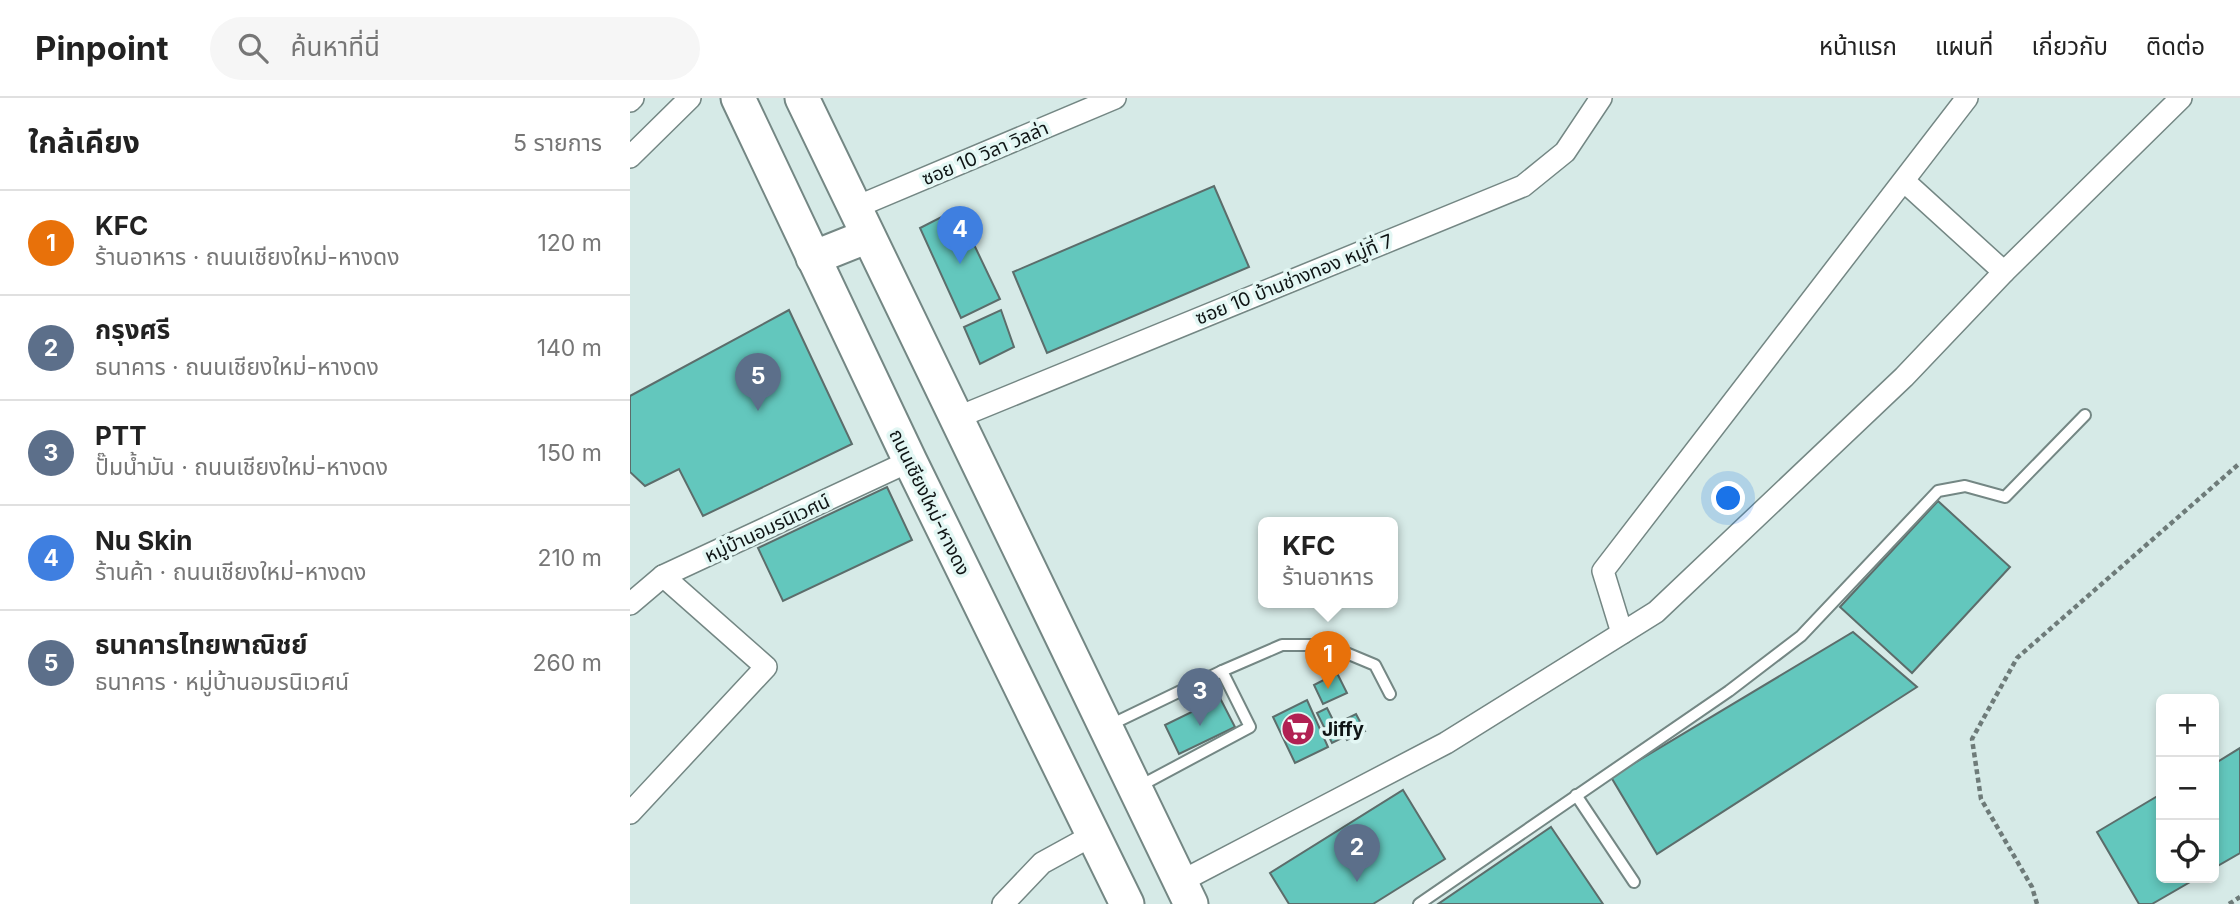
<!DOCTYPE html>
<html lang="th">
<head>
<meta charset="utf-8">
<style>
  body { margin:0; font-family:Inter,"Noto Sans Thai",sans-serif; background:#f6f6f6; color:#222 }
  .controls { position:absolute; right:21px; bottom:21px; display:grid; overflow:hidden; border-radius:10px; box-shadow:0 4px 10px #0003 }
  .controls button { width:63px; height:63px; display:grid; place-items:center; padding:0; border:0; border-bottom:2px solid #e0e0e0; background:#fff; color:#222; font:35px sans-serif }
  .you { position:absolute; left:1099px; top:401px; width:24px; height:24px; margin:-18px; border:5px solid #fff; border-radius:50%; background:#1a73e8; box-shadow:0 0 0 10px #1a73e833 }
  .badge { display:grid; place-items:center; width:46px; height:46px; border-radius:50%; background:#111827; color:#fff; font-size:23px; font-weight:700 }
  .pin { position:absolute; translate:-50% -58px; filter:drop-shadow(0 2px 4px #0008) }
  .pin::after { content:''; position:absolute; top:37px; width:24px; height:21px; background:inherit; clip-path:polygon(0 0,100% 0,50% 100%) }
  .popup { position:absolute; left:628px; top:419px; width:140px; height:91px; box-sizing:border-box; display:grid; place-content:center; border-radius:10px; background:#fff; filter:drop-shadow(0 2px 5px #0005); font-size:23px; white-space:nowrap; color:#767676 }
  .popup b { font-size:26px; color:#222 }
  .popup::after { content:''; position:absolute; left:50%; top:100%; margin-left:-14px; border:14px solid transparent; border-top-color:#fff }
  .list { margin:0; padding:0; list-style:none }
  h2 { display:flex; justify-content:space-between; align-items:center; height:91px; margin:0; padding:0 28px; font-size:30px }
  h2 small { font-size:23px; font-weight:400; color:#767676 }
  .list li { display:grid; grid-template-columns:46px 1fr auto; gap:21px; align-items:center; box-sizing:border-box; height:105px; padding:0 28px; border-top:2px solid #e0e0e0 }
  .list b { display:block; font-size:26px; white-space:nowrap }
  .list p { margin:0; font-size:23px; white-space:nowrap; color:#767676 }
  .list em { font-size:23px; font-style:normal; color:#767676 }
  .icon { flex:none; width:38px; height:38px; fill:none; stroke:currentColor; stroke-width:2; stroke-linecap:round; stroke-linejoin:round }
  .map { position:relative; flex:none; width:1610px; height:806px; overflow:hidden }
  header { display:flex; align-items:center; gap:42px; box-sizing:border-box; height:98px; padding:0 35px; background:#fff; border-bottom:2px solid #e0e0e0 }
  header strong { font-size:33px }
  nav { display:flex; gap:38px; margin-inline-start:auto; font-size:24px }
  .search { width:490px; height:63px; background:#f6f6f6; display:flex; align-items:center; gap:18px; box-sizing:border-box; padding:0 24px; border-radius:38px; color:#767676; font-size:26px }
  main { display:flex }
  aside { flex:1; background:#fff }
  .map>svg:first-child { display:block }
</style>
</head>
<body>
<header>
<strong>Pinpoint</strong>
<div class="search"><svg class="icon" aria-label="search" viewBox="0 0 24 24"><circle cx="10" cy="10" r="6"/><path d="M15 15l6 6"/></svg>ค้นหาที่นี่</div>
<nav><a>หน้าแรก</a><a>แผนที่</a><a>เกี่ยวกับ</a><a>ติดต่อ</a></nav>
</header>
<main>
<aside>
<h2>ใกล้เคียง<small>5 รายการ</small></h2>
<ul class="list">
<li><span class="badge" style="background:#e8710a">1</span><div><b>KFC</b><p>ร้านอาหาร · ถนนเชียงใหม่-หางดง</p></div><em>120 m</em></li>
<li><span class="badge" style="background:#5c6f8a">2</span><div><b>กรุงศรี</b><p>ธนาคาร · ถนนเชียงใหม่-หางดง</p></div><em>140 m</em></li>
<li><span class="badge" style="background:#5c6f8a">3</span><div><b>PTT</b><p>ปั๊มน้ำมัน · ถนนเชียงใหม่-หางดง</p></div><em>150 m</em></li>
<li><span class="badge" style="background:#3f7fe0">4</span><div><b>Nu Skin</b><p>ร้านค้า · ถนนเชียงใหม่-หางดง</p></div><em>210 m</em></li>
<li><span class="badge" style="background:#5c6f8a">5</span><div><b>ธนาคารไทยพาณิชย์</b><p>ธนาคาร · หมู่บ้านอมรนิเวศน์</p></div><em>260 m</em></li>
</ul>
</aside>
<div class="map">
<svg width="1610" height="806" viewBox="0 0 1610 806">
  <rect width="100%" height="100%" fill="#d6eae7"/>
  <!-- building -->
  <g fill="#63c7bd" stroke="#5c6d6b" stroke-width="2">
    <polygon points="584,88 619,169 417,255 383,174"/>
    <polygon points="327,111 370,201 331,220 290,130"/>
    <polygon points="159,212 222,346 73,418 49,371 15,388 0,374 0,298"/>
    <polygon points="371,212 384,249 350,266 334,229"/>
    <polygon points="257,389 282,442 153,503 128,450"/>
    <polygon points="1308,403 1380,469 1282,575 1210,509"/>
    <polygon points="1223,534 1287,589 1027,756 981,679"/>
    <polygon points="707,575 717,595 693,606 684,587"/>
    <polygon points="590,600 605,629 549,656 535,627"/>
    <polygon points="677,602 698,649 665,665 643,619"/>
    <polygon points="697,610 712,640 702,645 687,615"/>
    <polygon points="726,616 735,633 717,642 708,625"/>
    <polygon points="1610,650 1610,755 1584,770 1584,666"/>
    <polygon points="773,692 815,761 743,806 659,806 640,775"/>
    <polygon points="1531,696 1531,780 1567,780 1522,806 1509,806 1467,734"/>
    <polygon points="921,729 973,806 808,806"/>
  </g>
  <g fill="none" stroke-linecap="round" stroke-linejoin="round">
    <defs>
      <g id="lane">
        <polyline points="592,573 652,547 697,547 745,567 760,596"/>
        <polyline points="478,628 592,573 620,629 508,689"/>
        <polyline points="946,697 1004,784"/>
        <polyline points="789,806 1099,593 1171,538 1308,393 1335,388 1375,399 1455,317"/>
      </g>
      <g id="street">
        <polyline points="0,3 3,0"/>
        <polyline points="0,59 60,0"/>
        <polyline points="1274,83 1374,174"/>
        <polyline points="224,110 485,0"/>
        <polyline points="326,320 893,88 935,54 971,0"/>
        <polyline points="0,506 33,478 280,363"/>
        <polyline points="992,535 973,473 1337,0"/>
        <polyline points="0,715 136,569 33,478"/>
        <polyline points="550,784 816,645 1026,514 1274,279 1374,174 1551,0"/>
        <polyline points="373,806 412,765 463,737"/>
      </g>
      <g id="primary">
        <polyline points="108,0 280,363 497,806"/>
        <polyline points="172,0 561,806"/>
        <polyline points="183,160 238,138"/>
      </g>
    </defs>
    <!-- lane casing -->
    <use href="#lane" stroke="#748784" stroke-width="14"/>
    <!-- street casing -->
    <use href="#street" stroke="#748784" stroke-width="24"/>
    <!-- primary casing -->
    <use href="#primary" stroke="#748784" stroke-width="37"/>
    <!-- path -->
    <g stroke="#6e7b79" stroke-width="4.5" stroke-dasharray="5 3.5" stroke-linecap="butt">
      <polyline points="1407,806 1402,789 1351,701 1342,641 1387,560 1610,365"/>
      <polyline points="1599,806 1610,799"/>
    </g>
    <!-- lane -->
    <use href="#lane" stroke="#fff" stroke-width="10"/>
    <!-- street -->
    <use href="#street" stroke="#fff" stroke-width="21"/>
    <!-- primary -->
    <use href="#primary" stroke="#fff" stroke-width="33"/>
  </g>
  <!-- icons -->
  <defs>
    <symbol id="supermarket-disc" viewBox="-11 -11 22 22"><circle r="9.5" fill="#b12153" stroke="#e3f7f4"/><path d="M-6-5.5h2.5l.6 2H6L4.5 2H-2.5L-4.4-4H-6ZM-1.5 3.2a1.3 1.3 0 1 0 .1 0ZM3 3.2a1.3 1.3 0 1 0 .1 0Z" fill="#fff"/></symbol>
  </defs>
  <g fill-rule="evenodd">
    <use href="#supermarket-disc" x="649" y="612" width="38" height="38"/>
  </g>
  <g text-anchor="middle" stroke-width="7" stroke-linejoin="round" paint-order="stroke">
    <!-- street labels -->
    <g font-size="19" fill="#0f1515" stroke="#e3f7f4">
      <text transform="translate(355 55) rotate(-23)" y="7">ซอย 10 วิลา วิลล่า</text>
      <text transform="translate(664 181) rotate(-22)" y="7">ซอย 10 บ้านช่างทอง หมู่ที่ 7</text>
      <text transform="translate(300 404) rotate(64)" y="7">ถนนเชียงใหม่-หางดง</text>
      <text transform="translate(137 430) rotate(-25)" y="7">หมู่บ้านอมรนิเวศน์</text>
    </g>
    <!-- poi labels -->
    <g font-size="19" font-weight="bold" fill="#0f1515" stroke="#e3f7f4" text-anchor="start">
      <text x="692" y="638">Jiffy</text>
    </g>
  </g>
</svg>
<div class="controls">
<button>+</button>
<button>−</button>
<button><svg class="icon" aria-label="locate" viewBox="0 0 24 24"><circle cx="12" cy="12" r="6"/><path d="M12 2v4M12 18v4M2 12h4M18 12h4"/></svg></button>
</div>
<div class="you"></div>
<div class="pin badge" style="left:698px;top:591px;background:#e8710a">1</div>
<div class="popup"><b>KFC</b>ร้านอาหาร</div>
<div class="pin badge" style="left:727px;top:784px;background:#5c6f8a">2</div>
<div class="pin badge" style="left:570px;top:628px;background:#5c6f8a">3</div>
<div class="pin badge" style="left:330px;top:166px;background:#3f7fe0">4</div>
<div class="pin badge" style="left:128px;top:313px;background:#5c6f8a">5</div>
</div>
</main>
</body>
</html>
